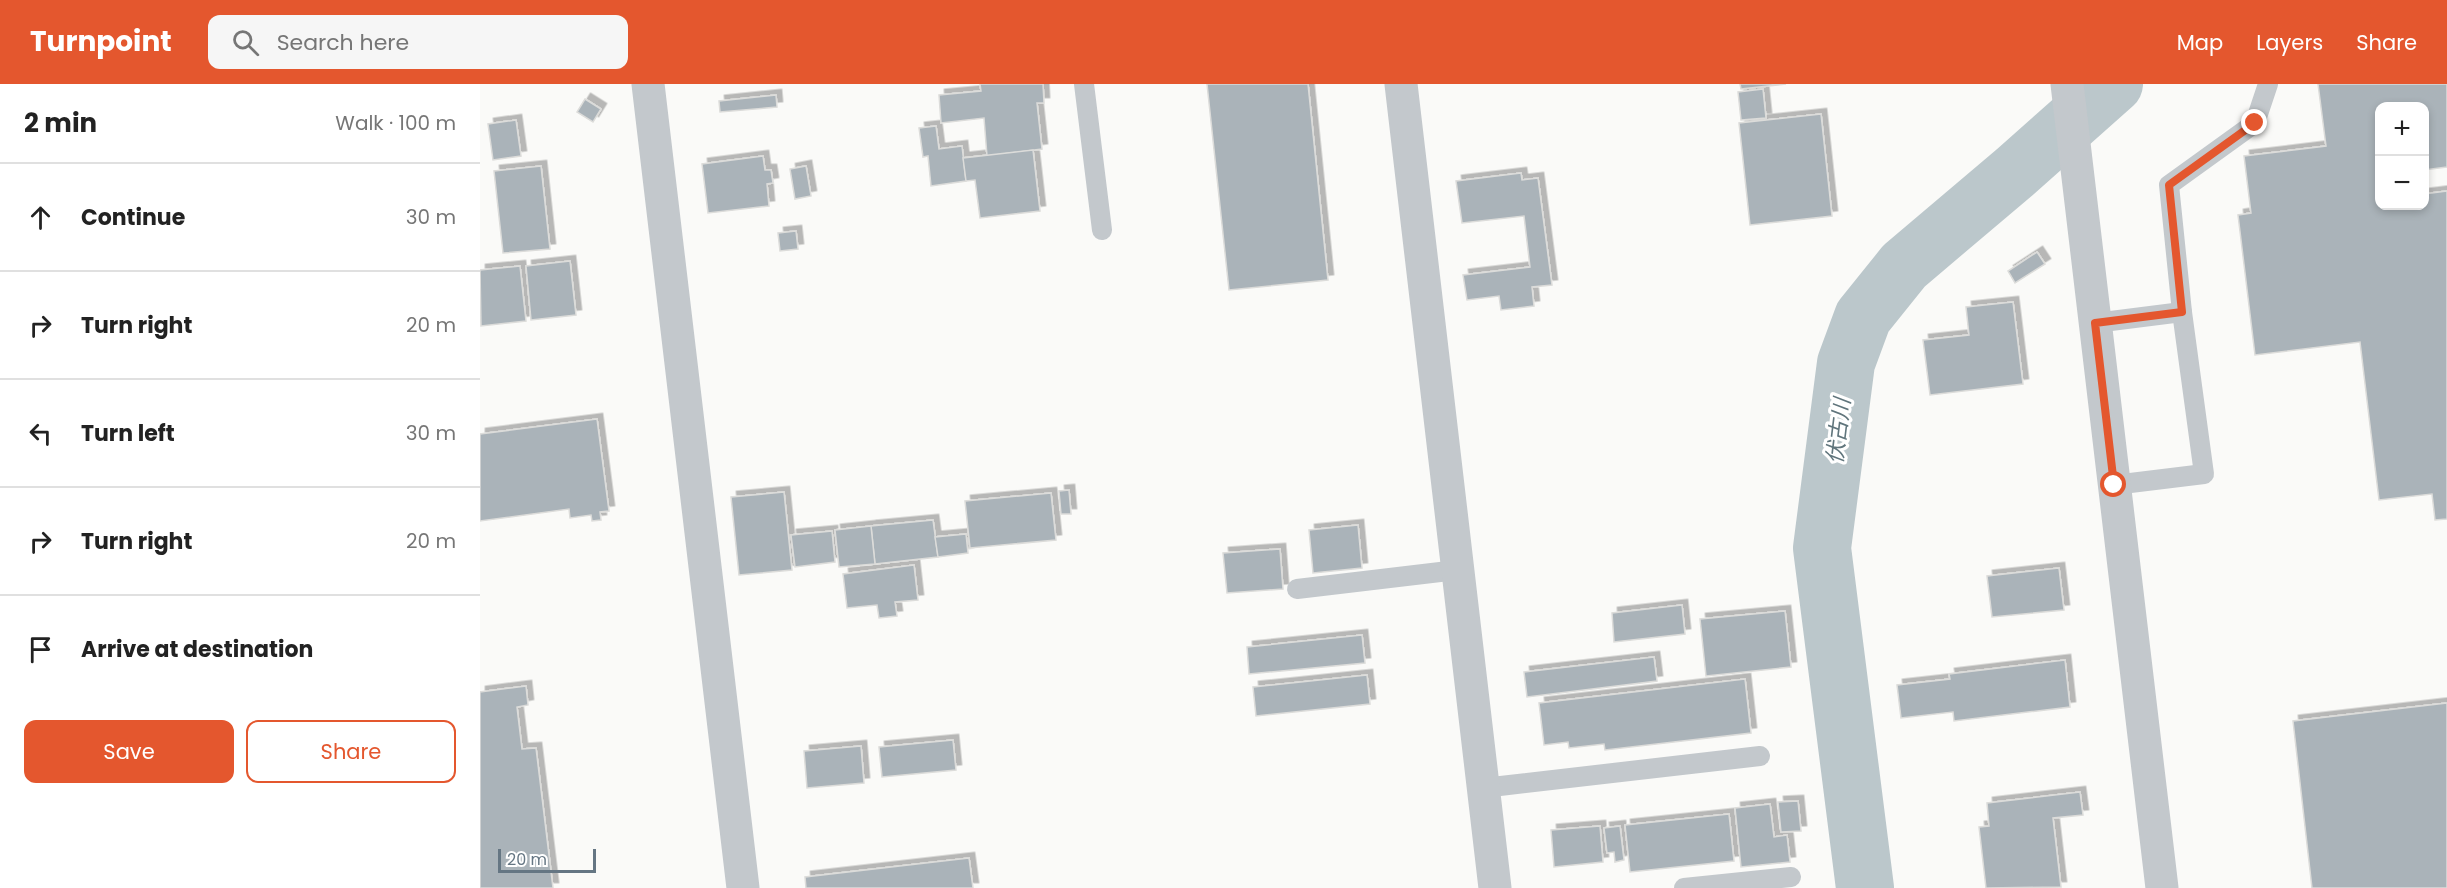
<!DOCTYPE html>
<html lang="en">
<head>
<meta charset="utf-8">
<style>
  body { margin:0; font-family:Poppins,"Noto Sans JP",sans-serif; background:#f6f6f6; color:#222 }
  .controls { position:absolute; right:18px; top:18px; display:grid; overflow:hidden; border-radius:12px; box-shadow:0 3px 9px #0003 }
  .controls button { width:54px; height:54px; display:grid; place-items:center; padding:0; border:0; border-bottom:2px solid #e0e0e0; background:#fff; color:#222; font:30px sans-serif }
  .scale { position:absolute; left:18px; bottom:15px; width:98px; box-sizing:border-box; padding-left:6px; border:3px solid #657683; border-top:0; font-size:16px; line-height:21px; white-space:nowrap; color:#657683; -webkit-text-stroke:4px #fff; paint-order:stroke }
  .stop { position:absolute; width:18px; height:18px; margin:-14px; border:4px solid #e4572e; border-radius:50%; background:#fff }
  .stop.end { background:#e4572e; border-color:#fff; box-shadow:0 2px 6px #0008 }
  .list { margin:0; padding:0; list-style:none }
  h2 { display:flex; justify-content:space-between; align-items:center; height:78px; margin:0; padding:0 24px; font-size:26px }
  h2 small { font-size:20px; font-weight:400; color:#767676 }
  .list li { display:grid; grid-template-columns:39px 1fr auto; gap:18px; align-items:center; box-sizing:border-box; height:108px; padding:0 24px; border-top:2px solid #e0e0e0 }
  .list b { display:block; font-size:22px; white-space:nowrap }
  .list em { font-size:20px; font-style:normal; color:#767676 }
  .actions { display:flex; gap:12px; padding:18px 24px }
  .actions a { flex:1; padding:14px 0; border:2px solid #e4572e; border-radius:12px; text-align:center; font-size:21px; color:#e4572e }
  .actions .main { background:#e4572e; color:#fff }
  .icon { flex:none; width:33px; height:33px; fill:none; stroke:currentColor; stroke-width:2; stroke-linecap:round; stroke-linejoin:round }
  .map { position:relative; flex:none; width:1967px; height:804px; overflow:hidden }
  header { display:flex; align-items:center; gap:36px; box-sizing:border-box; height:84px; padding:0 30px; background:#e4572e; color:#fff }
  header strong { font-size:28px }
  nav { display:flex; gap:33px; margin-inline-start:auto; font-size:21px }
  .search { width:420px; height:54px; background:#f6f6f6; display:flex; align-items:center; gap:15px; box-sizing:border-box; padding:0 21px; border-radius:12px; color:#767676; font-size:22px }
  main { display:flex }
  aside { flex:1; background:#fff }
  .map>svg:first-child { display:block }
</style>
</head>
<body>
<header>
<strong>Turnpoint</strong>
<div class="search"><svg class="icon" aria-label="search" viewBox="0 0 24 24"><circle cx="10" cy="10" r="6"/><path d="M15 15l6 6"/></svg>Search here</div>
<nav><a>Map</a><a>Layers</a><a>Share</a></nav>
</header>
<main>
<aside>
<h2>2 min<small>Walk · 100 m</small></h2>
<ul class="list">
<li><svg class="icon" aria-label="ahead" viewBox="0 0 24 24"><path d="M12 20V5M6 11l6-6 6 6"/></svg><div><b>Continue</b></div><em>30 m</em></li>
<li><svg class="icon" aria-label="right" viewBox="0 0 24 24"><path d="M7 20v-9h11M14 6l5 5-5 5"/></svg><div><b>Turn right</b></div><em>20 m</em></li>
<li><svg class="icon" aria-label="left" viewBox="0 0 24 24"><path d="M17 20v-9H6M10 6l-5 5 5 5"/></svg><div><b>Turn left</b></div><em>30 m</em></li>
<li><svg class="icon" aria-label="right" viewBox="0 0 24 24"><path d="M7 20v-9h11M14 6l5 5-5 5"/></svg><div><b>Turn right</b></div><em>20 m</em></li>
<li><svg class="icon" aria-label="arrive" viewBox="0 0 24 24"><path d="M6 21V4h12l-3 4 3 4H6"/></svg><div><b>Arrive at destination</b></div></li>
</ul>
<div class="actions"><a class="main">Save</a><a>Share</a></div>
</aside>
<div class="map">
<svg width="1967" height="804" viewBox="0 0 1967 804">
  <defs>
    <filter id="shadow"><feDropShadow dx="5.5" dy="-5.5" stdDeviation="0" flood-color="#0004"/></filter>
  </defs>
  <rect width="100%" height="100%" fill="#fafaf8"/>
  <g fill="none" stroke-linecap="round" stroke-linejoin="round">
    <!-- river -->
    <polyline stroke="#bbc7cb" stroke-width="58" points="1385,804 1342,464 1366,279 1383,233 1424,182 1535,88 1634,0"/>
  </g>
  <!-- building -->
  <g fill="#aab3b9" stroke="#dcdcda" stroke-width="1.5" filter="url(#shadow)">
    <polygon points="500,0 563,0 564,19 557,19 562,65 507,72 504,34 461,39 459,11 501,7"/>
    <polygon points="727,0 828,0 848,196 749,206"/>
    <polygon points="1260,0 1306,0 1261,5"/>
    <polygon points="1838,0 1967,0 1967,83 1944,86 1944,22 1900,22 1900,122 1944,122 1944,110 1967,107 1967,435 1955,436 1952,410 1899,416 1880,258 1775,271 1758,131 1771,129 1764,72 1846,62"/>
    <polygon points="1283,5 1286,34 1261,36 1258,8"/>
    <polygon points="296,11 297,23 240,28 239,17"/>
    <polygon points="105,15 121,25 113,38 97,28"/>
    <polygon points="1341,30 1352,132 1270,141 1259,39"/>
    <polygon points="36,36 41,72 13,76 8,40"/>
    <polygon points="456,42 459,65 482,62 486,97 451,102 448,72 443,73 439,44"/>
    <polygon points="553,66 560,127 500,134 495,96 486,97 483,74"/>
    <polygon points="283,72 285,86 291,86 293,99 287,100 289,122 228,129 222,80"/>
    <polygon points="61,82 70,165 23,169 14,87"/>
    <polygon points="326,82 331,112 315,115 310,85"/>
    <polygon points="1041,89 1042,96 1058,94 1072,201 1052,203 1054,222 1021,226 1019,212 987,216 983,191 1050,183 1044,132 982,139 976,97"/>
    <polygon points="316,147 318,165 300,167 298,149"/>
    <polygon points="1557,168 1565,180 1535,199 1528,187"/>
    <polygon points="90,177 96,231 51,236 46,182"/>
    <polygon points="40,182 46,237 1,242 0,186"/>
    <polygon points="1533,218 1543,300 1450,311 1443,256 1489,251 1486,223"/>
    <polygon points="117,335 129,427 120,428 121,436 112,437 111,431 90,434 89,425 0,437 0,350"/>
    <polygon points="589,406 591,430 581,430 579,407"/>
    <polygon points="304,408 312,486 259,491 251,413"/>
    <polygon points="571,409 576,456 490,464 485,417"/>
    <polygon points="453,436 458,473 395,480 391,442"/>
    <polygon points="878,441 882,484 833,489 829,446"/>
    <polygon points="391,442 395,480 359,483 355,446"/>
    <polygon points="352,447 355,478 315,483 311,451"/>
    <polygon points="486,450 488,469 458,473 455,453"/>
    <polygon points="800,465 803,505 747,509 743,469"/>
    <polygon points="434,481 438,516 415,518 417,532 399,534 397,521 367,524 363,490"/>
    <polygon points="1579,484 1584,526 1512,533 1507,492"/>
    <polygon points="1202,521 1205,550 1134,558 1132,529"/>
    <polygon points="1305,527 1311,583 1226,592 1220,535"/>
    <polygon points="882,551 885,579 769,590 767,563"/>
    <polygon points="1174,573 1177,597 1047,613 1044,588"/>
    <polygon points="1585,576 1590,623 1474,637 1473,628 1421,634 1417,601 1470,595 1469,590"/>
    <polygon points="887,591 890,620 776,632 773,603"/>
    <polygon points="1265,595 1271,649 1125,666 1124,660 1089,664 1088,658 1064,661 1059,619"/>
    <polygon points="46,602 48,621 37,623 42,665 56,664 73,804 0,804 0,608"/>
    <polygon points="1967,619 1967,804 1832,804 1813,637"/>
    <polygon points="473,656 476,686 402,693 399,663"/>
    <polygon points="381,662 384,699 327,704 324,667"/>
    <polygon points="1600,708 1603,731 1573,734 1581,803 1506,804 1499,743 1509,742 1507,719"/>
    <polygon points="1318,717 1321,747 1301,748 1298,718"/>
    <polygon points="1290,720 1294,753 1307,751 1310,778 1261,783 1255,724"/>
    <polygon points="1249,730 1254,777 1150,788 1145,741"/>
    <polygon points="1120,742 1123,778 1074,783 1071,746"/>
    <polygon points="1140,742 1144,776 1135,778 1134,768 1127,769 1124,744"/>
    <polygon points="489,774 493,804 326,804 325,793"/>
  </g>
  <g fill="none" stroke-linecap="round" stroke-linejoin="round">
    <!-- lane -->
    <g stroke="#c3c8cc" stroke-width="20">
      <polyline points="604,0 622,146"/>
      <polyline points="1702,228 1689,101 1775,39 1788,0"/>
      <polyline points="1615,239 1702,228 1724,390 1634,401"/>
      <polyline points="817,505 977,486"/>
      <polyline points="1003,704 1280,672"/>
      <polyline points="1204,804 1311,793"/>
    </g>
    <!-- street -->
    <g stroke="#c3c8cc" stroke-width="33">
      <polyline points="168,0 263,804"/>
      <polyline points="921,0 1015,804"/>
      <polyline points="1587,0 1682,804"/>
    </g>
  </g>
  <g fill="none" stroke-linecap="round" stroke-linejoin="round">
    <!-- route -->
    <polyline stroke="#e4572e" stroke-width="8" points="1634,401 1615,239 1702,228 1689,101 1775,39"/>
  </g>
  <g text-anchor="middle" stroke-width="6" stroke-linejoin="round" paint-order="stroke">
    <!-- water labels -->
    <g font-size="22" font-style="italic" fill="#60757c" stroke="#fff">
      <text transform="translate(1358 347) rotate(-83)" y="8">伏古川</text>
    </g>
  </g>
</svg>
<div class="controls">
<button>+</button>
<button>−</button>
</div>
<div class="scale">20 m</div>
<div class="stop" style="left:1634px;top:401px"></div>
<div class="stop end" style="left:1775px;top:39px"></div>
</div>
</main>
</body>
</html>
